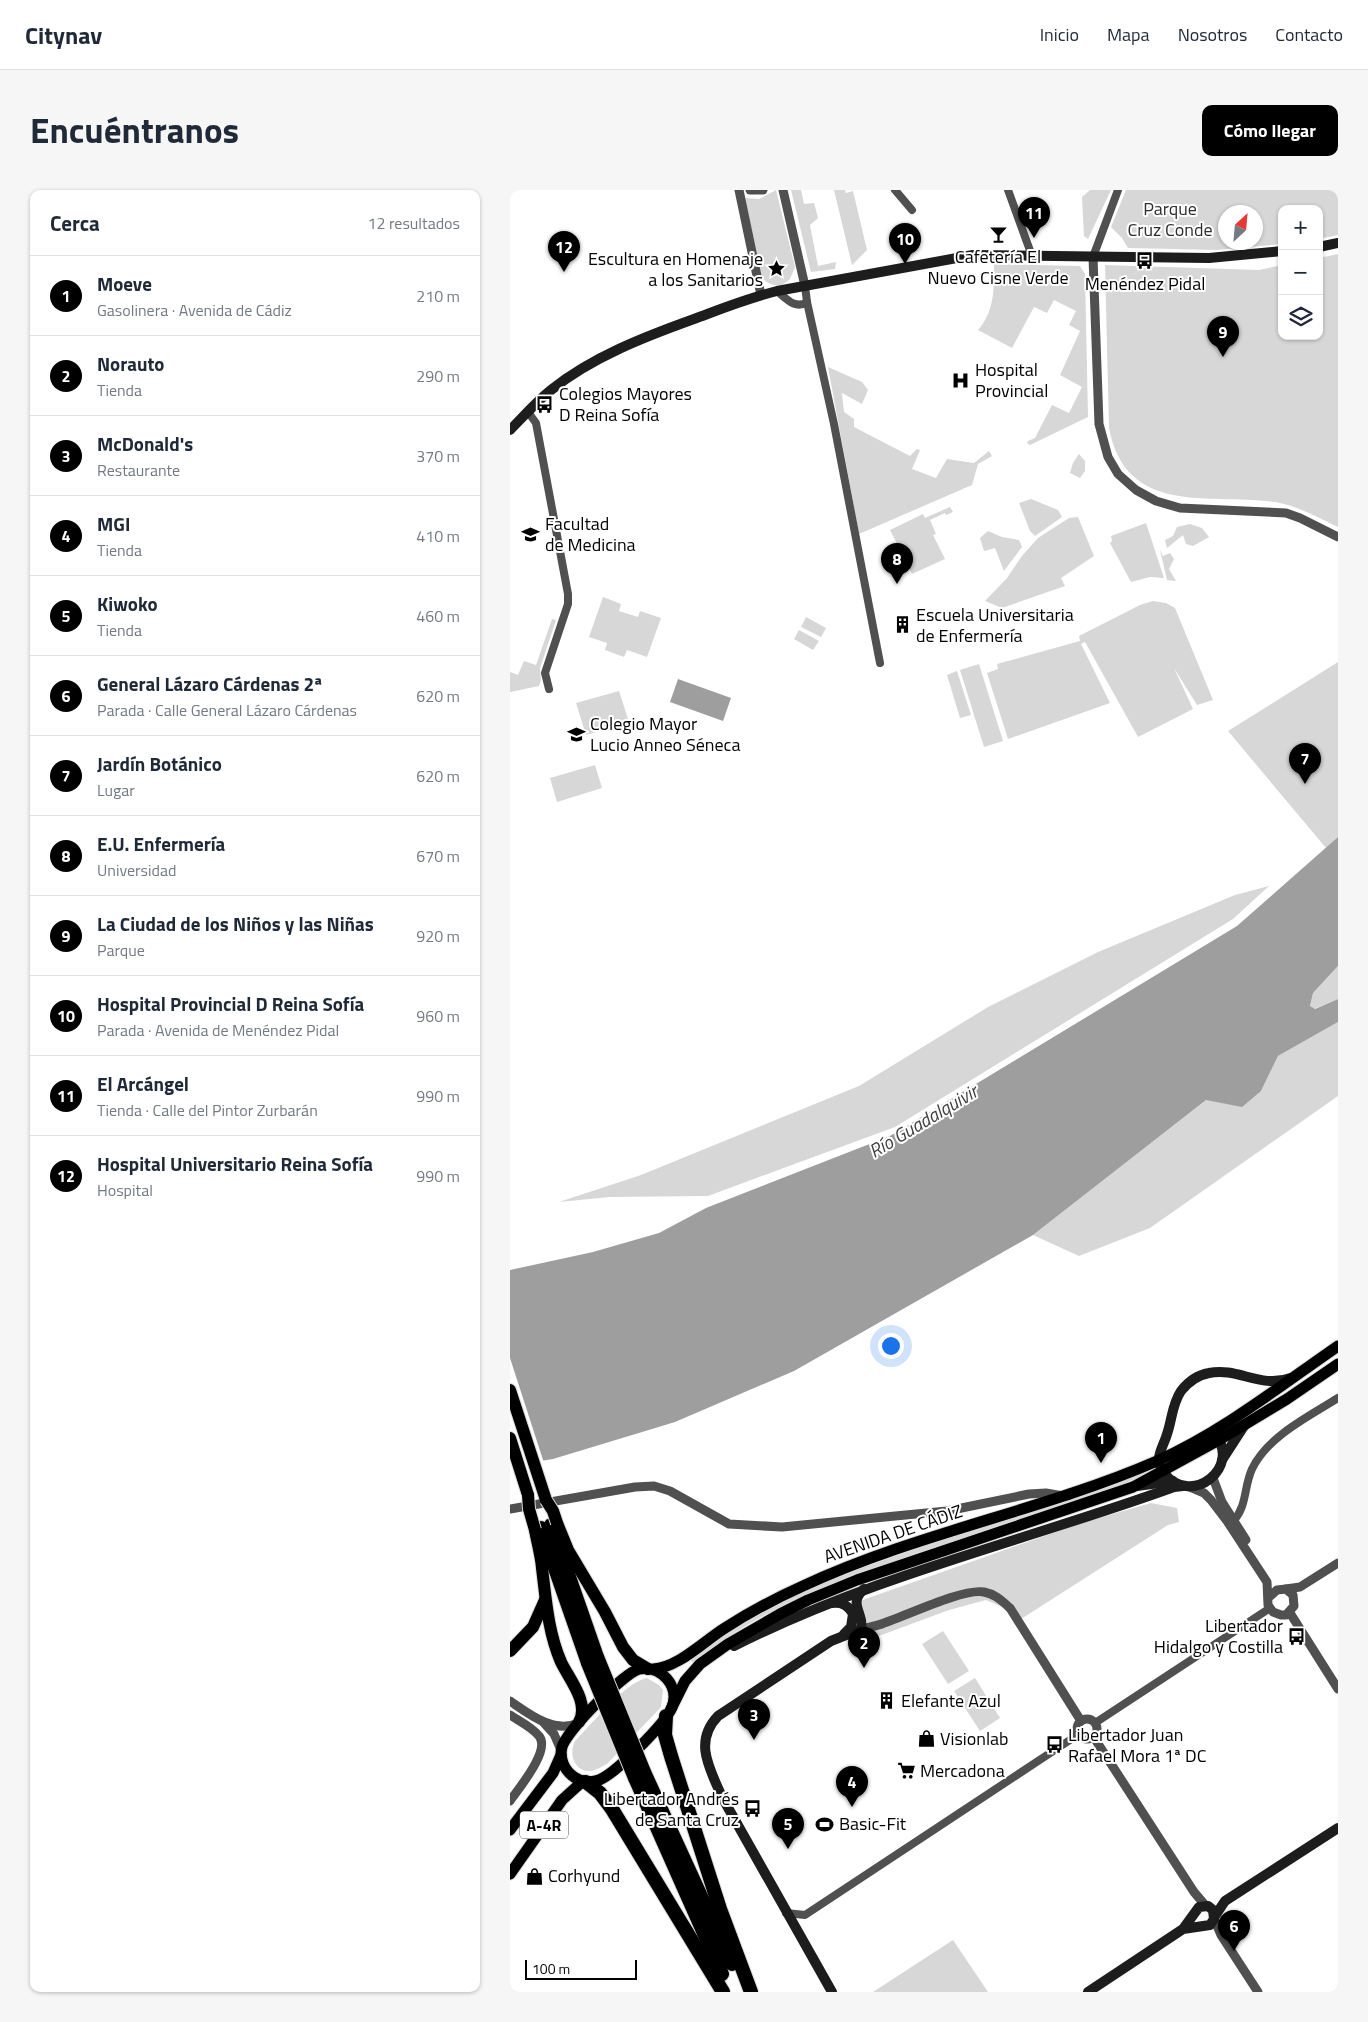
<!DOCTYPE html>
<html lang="es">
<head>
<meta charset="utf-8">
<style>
  body { margin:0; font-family:"Titillium Web",sans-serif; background:#f6f6f7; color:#1f2937 }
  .controls { position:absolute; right:15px; top:15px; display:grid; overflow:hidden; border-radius:10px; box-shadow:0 1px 4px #0004 }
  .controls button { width:45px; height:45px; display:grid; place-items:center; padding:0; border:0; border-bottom:1px solid #e0e1e3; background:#fff; color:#1f2937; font:25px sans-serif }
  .compass { position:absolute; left:708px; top:15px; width:45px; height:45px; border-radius:50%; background:#fff; box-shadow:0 1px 4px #0004; rotate:26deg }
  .scale { position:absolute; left:15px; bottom:12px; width:112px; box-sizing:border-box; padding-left:5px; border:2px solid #000; border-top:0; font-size:14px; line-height:18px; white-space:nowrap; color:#000; -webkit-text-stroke:4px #fff; paint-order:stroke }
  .you { position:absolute; left:380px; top:1155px; width:18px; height:18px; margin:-12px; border:4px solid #fff; border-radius:50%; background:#1a73e8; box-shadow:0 0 0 8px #1a73e833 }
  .badge { display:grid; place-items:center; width:32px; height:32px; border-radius:50%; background:#000; color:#fff; font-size:16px; font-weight:700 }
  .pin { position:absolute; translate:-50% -41px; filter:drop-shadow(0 1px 2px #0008) }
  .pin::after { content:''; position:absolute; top:26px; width:18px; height:15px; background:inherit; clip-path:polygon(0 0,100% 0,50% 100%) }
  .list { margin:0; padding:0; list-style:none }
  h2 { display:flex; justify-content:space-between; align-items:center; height:65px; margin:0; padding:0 20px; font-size:21px }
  h2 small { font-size:16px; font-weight:400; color:#747a83 }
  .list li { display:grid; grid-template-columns:32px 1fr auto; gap:15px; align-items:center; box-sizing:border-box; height:80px; padding:0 20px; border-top:1px solid #e0e1e3 }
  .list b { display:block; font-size:19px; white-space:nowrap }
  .list p { margin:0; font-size:16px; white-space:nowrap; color:#747a83 }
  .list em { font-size:16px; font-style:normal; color:#747a83 }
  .icon { flex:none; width:28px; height:28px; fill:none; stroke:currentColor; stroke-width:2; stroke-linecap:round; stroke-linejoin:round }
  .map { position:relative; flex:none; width:828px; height:1802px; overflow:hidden; border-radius:10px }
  header { display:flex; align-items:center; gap:30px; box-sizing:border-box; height:70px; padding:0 25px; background:#fff; border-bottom:1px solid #e0e1e3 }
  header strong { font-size:24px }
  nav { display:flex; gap:28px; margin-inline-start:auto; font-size:18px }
  .intro { display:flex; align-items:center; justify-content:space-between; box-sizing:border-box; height:120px; padding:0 30px }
  h1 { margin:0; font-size:35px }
  .button { padding:12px 22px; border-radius:10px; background:#000; color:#fff; font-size:18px; font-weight:700 }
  main { display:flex; gap:30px; padding:0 30px }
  aside { flex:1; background:#fff; border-radius:10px; box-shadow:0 1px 4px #0004 }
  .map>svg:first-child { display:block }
</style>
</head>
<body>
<header>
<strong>Citynav</strong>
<nav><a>Inicio</a><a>Mapa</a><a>Nosotros</a><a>Contacto</a></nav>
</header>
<div class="intro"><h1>Encuéntranos</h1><a class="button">Cómo llegar</a></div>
<main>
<aside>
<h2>Cerca<small>12 resultados</small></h2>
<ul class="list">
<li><span class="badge">1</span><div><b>Moeve</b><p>Gasolinera · Avenida de Cádiz</p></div><em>210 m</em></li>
<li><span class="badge">2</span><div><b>Norauto</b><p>Tienda</p></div><em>290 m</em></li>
<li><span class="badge">3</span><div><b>McDonald's</b><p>Restaurante</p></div><em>370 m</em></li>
<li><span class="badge">4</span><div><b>MGI</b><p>Tienda</p></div><em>410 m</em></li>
<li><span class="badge">5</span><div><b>Kiwoko</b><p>Tienda</p></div><em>460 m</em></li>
<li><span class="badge">6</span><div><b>General Lázaro Cárdenas 2ª</b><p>Parada · Calle General Lázaro Cárdenas</p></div><em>620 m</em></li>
<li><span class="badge">7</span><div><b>Jardín Botánico</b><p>Lugar</p></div><em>620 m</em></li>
<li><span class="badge">8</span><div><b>E.U. Enfermería</b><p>Universidad</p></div><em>670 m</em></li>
<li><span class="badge">9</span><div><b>La Ciudad de los Niños y las Niñas</b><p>Parque</p></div><em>920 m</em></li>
<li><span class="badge">10</span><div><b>Hospital Provincial D Reina Sofía</b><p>Parada · Avenida de Menéndez Pidal</p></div><em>960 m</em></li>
<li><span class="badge">11</span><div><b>El Arcángel</b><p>Tienda · Calle del Pintor Zurbarán</p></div><em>990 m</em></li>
<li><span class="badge">12</span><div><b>Hospital Universitario Reina Sofía</b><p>Hospital</p></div><em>990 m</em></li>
</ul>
</aside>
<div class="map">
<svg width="828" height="1802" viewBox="0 0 828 1802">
  <rect width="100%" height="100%" fill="#fff"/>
  <!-- green -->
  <g fill="#d7d7d7" fill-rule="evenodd">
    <path d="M266 0 285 77 280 89C271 98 261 97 252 88L235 8 249 9Z"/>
    <polygon points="281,0 291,0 294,14 304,13 308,28 300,35 308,76 326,72 325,79 301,82"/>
    <polygon points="324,0 335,0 336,3 343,1 357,60 342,75"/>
    <polygon points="580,0 601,0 578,49 574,46 572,7"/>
    <path d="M616 0H828V45L809 49V19H772V54L707 60 618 58 612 48 601 37ZM746 22V52H716V22Z"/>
    <path d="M828 64V337C807 327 788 316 765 312 699 303 616 327 599 238L595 75 749 80 772 75V146H809V68Z"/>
    <path d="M484 74 570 76 575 84 578 227 520 255 517 253 518 251 525 248 542 215 559 223 572 197 550 185 570 141 559 135 566 121 544 110 537 123 524 117 502 158 468 140C485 121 484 98 484 74Z"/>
    <polygon points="318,177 352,192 358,200 352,214 332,203 334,222 344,229 344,237 400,266 407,259 410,260 402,279 426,288 437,269 464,273 479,261 482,266 468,274 462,295 349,344"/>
    <polygon points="569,264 575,271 575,281 570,288 560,283 563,273"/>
    <polygon points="521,309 548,320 552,327 525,346 520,341 509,313"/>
    <polygon points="440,317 443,322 436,325 435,323 420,330 426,344 423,345 435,369 402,384 380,340 413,324 415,328"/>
    <polygon points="568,327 584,366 551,388 555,396 492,418 475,411 497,388 512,366 528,348 559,328"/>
    <polygon points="636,333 654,388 640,387 621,392 600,353 602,351 601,346"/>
    <polygon points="680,334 692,338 699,347 683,356 676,354 673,345 657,358 655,350 663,346 667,337"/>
    <polygon points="478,341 492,347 509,350 512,357 494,381 485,358 474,361 470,348"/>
    <polygon points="650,360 653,366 660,363 664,369 659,379 666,391 657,390"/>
    <polygon points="93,407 111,414 109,421 128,427 130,421 151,428 137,467 117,460 114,467 95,460 97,453 79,447"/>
    <polygon points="643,411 656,413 665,418 703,510 687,515 664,478 683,519 628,547 575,452 571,454 600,513 498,549 477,483 488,479 487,474 570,451 569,446 630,415"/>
    <polygon points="296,427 316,438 311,447 291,437"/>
    <polygon points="42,429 46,430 30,478 31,490 29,496 0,502 0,482 8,485 14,471 26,475"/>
    <polygon points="289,440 309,451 303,460 284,449"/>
    <polygon points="828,472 828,647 816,658 718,541"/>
    <polygon points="469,474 493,551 474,557 450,480"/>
    <polygon points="447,481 461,525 450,528 437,485"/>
    <polygon points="109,501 119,532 76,545 66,513"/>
    <polygon points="85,575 92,598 47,612 40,588"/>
    <polygon points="759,696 723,729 385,937 198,1006 100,1007 49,1012 131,985 349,896 478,817 588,762 725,705"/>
    <polygon points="828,776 828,809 804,819 800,816 803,803"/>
    <polygon points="828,832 828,906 640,1038 569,1066 523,1045 696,910 751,901 768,866"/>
    <path d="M635 1280 637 1283 603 1299C546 1318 490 1337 433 1356 346 1384 254 1413 183 1473L179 1468 257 1419 327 1386Z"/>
    <polygon points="641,1313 667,1318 669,1332 658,1335 505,1433 495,1418 476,1410 439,1420 358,1450 347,1412 571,1333"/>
    <polygon points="433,1441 459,1481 438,1494 412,1454"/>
    <path d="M137 1488 149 1495 153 1500 151 1517 97 1574C91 1577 84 1582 77 1581 63 1579 59 1562 65 1551 82 1534 115 1492 137 1488Z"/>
    <polygon points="465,1488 490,1528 470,1541 444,1501"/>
    <polygon points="443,1750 478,1802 363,1802"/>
  </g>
  <!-- water -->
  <g fill="#9e9e9e">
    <polygon points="168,489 221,508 213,531 160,512"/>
    <polygon points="828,647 828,776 803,803 800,816 805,819 828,809 828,832 768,866 751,901 732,917 696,910 523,1045 284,1181 165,1232 43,1269 0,1276 0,1080 83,1062 149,1043 196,1018 380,946 727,736"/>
  </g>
  <!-- pier -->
  <polygon fill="#fff" points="0,1168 34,1273 1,1279 0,1276"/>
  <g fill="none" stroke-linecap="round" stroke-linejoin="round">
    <defs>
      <g id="primary">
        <path d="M129 1479C151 1475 170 1496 162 1517 156 1533 105 1584 89 1590 81 1593 71 1592 64 1587 54 1580 49 1568 52 1557 57 1540 113 1484 129 1479Z"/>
        <path d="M143 1479C168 1478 194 1451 215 1438 240 1422 266 1408 293 1396 406 1343 532 1321 647 1271 712 1242 770 1196 828 1156"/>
        <polyline points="161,1519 175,1491 190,1474 218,1454 270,1424 298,1410 347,1390 623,1297 709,1250 777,1209 828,1174"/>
        <polyline points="0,1640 43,1583 51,1565"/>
        <polyline points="0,1684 52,1610 73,1591"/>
      </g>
      <g id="trunk">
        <polyline points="0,1200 36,1310"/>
        <polyline points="0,1248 18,1305"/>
        <polyline points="47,1333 58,1360 95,1422 113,1457 123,1470 138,1479"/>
        <path d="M25 1340C27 1352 31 1365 32 1378 36 1410 38 1442 51 1472 59 1489 80 1513 69 1532"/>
        <polyline points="0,1461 23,1437 35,1410"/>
      </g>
      <g id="motorway">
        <polyline points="41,1335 87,1467"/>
        <polyline points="31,1338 78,1473"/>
        <polyline points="156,1526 155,1545 161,1566 210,1719 241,1802"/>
        <polyline points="134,1582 222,1774"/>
        <polyline points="125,1588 212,1784"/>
        <polyline points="76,1592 90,1603 102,1619 213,1802"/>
      </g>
    </defs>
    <!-- primary casing -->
    <use href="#primary" stroke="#dbdbdb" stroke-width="13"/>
    <!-- trunk casing -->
    <use href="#trunk" stroke="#dbdbdb" stroke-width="14"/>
    <!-- motorway casing -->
    <use href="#motorway" stroke="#dbdbdb" stroke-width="16"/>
    <!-- minor -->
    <g stroke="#505050" stroke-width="8">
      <polyline points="385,0 402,20"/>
      <polyline points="498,0 522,66"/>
      <polyline points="583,67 608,0"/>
      <path d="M267 101C276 108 285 120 297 112L295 96"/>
      <polyline points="297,112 324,234 370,473"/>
      <polyline points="18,222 26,233 58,404 58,414 35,483 39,499"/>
      <path d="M724 1330C737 1316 734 1296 742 1279 758 1246 798 1227 828 1208"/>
      <polyline points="585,1533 760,1418"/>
      <polyline points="276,1723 295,1725 569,1544"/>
    </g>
    <!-- tertiary -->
    <g stroke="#505050" stroke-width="9">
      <polyline points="229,0 251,105"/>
      <polyline points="240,0 253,0"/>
      <polyline points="273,0 295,96"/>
      <polyline points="583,67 589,234 598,267 608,284 626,300 646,311 670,318 776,323 790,328 828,347"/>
      <polyline points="703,1288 712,1312 736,1350"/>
      <polyline points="680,1297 694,1303 701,1310 717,1331 757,1392 758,1415 763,1422 771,1425 776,1425 784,1416 783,1405 776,1399 767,1400 759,1407"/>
      <polyline points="0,1319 125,1297 144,1296 160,1301 219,1334 272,1337 437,1321 519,1304 536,1303 553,1306"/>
      <polyline points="776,1399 790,1397 828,1373"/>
      <polyline points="780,1423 828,1499"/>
      <path d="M351 1439C359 1437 367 1436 374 1433 396 1426 453 1398 474 1402 485 1404 492 1411 500 1418L571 1531"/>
      <path d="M0 1511C19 1524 44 1544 68 1533"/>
      <path d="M0 1525C9 1531 22 1537 29 1546 41 1560 9 1598 0 1611"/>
      <circle cx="577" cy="1539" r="10"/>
      <polyline points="34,1533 44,1544 51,1560"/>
      <polyline points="583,1546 684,1702 695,1715"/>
      <polyline points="704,1729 711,1745 748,1802"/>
    </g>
    <!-- secondary -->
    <g stroke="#1d1d1d" stroke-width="10">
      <polyline points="809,57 828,53"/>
      <path d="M0 240C13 227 26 212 41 200 82 167 134 147 184 129 211 119 238 108 267 101L463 65 699 68 772 61"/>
      <path d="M705 1245C732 1276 682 1318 654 1283 651 1279 649 1274 649 1269 649 1261 655 1252 657 1244 662 1230 662 1214 671 1201 678 1192 688 1185 699 1183 728 1177 750 1199 781 1188"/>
      <polyline points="712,1270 734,1236"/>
      <polyline points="627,1296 663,1291"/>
      <path d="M322 1413C332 1412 338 1415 343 1424L341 1437 334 1444"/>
      <path d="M224 1456C365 1385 518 1350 664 1297L673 1296"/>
      <polyline points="705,1726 715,1711 828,1638"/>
      <path d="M322 1802 212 1607C200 1579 183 1552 208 1526L321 1451 351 1439C355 1424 337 1414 354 1399"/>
      <polyline points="578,1802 673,1739 700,1735 704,1729 703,1720 698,1716 689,1717 673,1739"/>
    </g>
    <!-- primary -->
    <use href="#primary" stroke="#000" stroke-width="11"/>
    <!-- trunk -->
    <use href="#trunk" stroke="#000" stroke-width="12"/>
    <!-- motorway -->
    <use href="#motorway" stroke="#000" stroke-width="14"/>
    <defs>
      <g id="trunk-bridge">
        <polyline points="18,1305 19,1319 25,1340"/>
        <polyline points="36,1310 43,1321 47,1333"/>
      </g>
      <g id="motorway-bridge">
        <polyline points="87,1467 134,1582"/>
        <polyline points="78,1473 125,1588"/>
      </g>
    </defs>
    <!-- trunk-bridge casing -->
    <use href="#trunk-bridge" stroke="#dbdbdb" stroke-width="14" stroke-linecap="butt"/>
    <!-- motorway-bridge casing -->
    <use href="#motorway-bridge" stroke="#dbdbdb" stroke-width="16" stroke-linecap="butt"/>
    <!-- trunk-bridge -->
    <use href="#trunk-bridge" stroke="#000" stroke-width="12"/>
    <!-- motorway-bridge -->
    <use href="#motorway-bridge" stroke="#000" stroke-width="14"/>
  </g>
  <!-- icons -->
  <defs>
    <symbol id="bar-bare" viewBox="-9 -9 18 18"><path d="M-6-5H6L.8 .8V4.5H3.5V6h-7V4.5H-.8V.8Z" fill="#000" stroke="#fff" stroke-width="2.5" paint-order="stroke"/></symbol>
    <symbol id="bus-bare" viewBox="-9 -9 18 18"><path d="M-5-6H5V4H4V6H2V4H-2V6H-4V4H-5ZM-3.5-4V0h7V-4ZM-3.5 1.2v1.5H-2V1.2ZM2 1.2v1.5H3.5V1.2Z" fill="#000" stroke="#fff" stroke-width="2.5" paint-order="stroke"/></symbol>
    <symbol id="sight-bare" viewBox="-9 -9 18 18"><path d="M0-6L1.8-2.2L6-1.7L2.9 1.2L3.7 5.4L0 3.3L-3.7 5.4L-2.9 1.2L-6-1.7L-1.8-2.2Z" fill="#000" stroke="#fff" stroke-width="2.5" paint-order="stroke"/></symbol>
    <symbol id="hospital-bare" viewBox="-9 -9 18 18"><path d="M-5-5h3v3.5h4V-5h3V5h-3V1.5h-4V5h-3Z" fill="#000" stroke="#fff" stroke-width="2.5" paint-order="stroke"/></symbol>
    <symbol id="university-bare" viewBox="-9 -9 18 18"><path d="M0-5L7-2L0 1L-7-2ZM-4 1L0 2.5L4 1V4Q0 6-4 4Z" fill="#000" stroke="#fff" stroke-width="2.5" paint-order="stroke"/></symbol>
    <symbol id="building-bare" viewBox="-9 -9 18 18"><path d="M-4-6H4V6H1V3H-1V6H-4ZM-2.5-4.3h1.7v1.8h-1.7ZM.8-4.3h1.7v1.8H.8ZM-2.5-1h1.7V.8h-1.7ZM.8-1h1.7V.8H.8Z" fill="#000" stroke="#fff" stroke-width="2.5" paint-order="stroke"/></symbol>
    <symbol id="shop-bare" viewBox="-9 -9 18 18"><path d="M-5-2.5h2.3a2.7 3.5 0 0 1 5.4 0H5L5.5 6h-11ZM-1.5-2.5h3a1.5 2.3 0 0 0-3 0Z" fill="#000" stroke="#fff" stroke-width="2.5" paint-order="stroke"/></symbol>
    <symbol id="supermarket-bare" viewBox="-9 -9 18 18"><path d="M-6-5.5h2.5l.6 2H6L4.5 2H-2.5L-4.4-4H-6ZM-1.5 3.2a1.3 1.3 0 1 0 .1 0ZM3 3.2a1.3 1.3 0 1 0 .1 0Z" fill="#000" stroke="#fff" stroke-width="2.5" paint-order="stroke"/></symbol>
    <symbol id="stadium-bare" viewBox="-9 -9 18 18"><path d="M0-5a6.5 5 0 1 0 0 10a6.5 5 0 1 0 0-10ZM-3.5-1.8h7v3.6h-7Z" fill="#000" stroke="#fff" stroke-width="2.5" paint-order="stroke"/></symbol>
  </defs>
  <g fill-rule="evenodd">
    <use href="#bar-bare" x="476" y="32" width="25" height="25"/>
    <use href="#bus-bare" x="622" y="58" width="25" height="25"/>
    <use href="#sight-bare" x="254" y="66" width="25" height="25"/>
    <use href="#hospital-bare" x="438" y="178" width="25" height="25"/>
    <use href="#bus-bare" x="22" y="202" width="25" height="25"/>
    <use href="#university-bare" x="8" y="332" width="25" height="25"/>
    <use href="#building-bare" x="380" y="422" width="25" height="25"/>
    <use href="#university-bare" x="54" y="532" width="25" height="25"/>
    <use href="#bus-bare" x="774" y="1434" width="25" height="25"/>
    <use href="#building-bare" x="364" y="1498" width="25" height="25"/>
    <use href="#shop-bare" x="404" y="1536" width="25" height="25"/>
    <use href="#bus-bare" x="532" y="1542" width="25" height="25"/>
    <use href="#supermarket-bare" x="384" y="1568" width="25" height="25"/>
    <use href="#bus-bare" x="230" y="1606" width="25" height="25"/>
    <use href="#stadium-bare" x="302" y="1622" width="25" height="25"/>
    <use href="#shop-bare" x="12" y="1674" width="25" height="25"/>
  </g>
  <g text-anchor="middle" stroke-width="4" stroke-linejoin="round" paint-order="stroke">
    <!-- shield labels -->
    <rect fill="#fff" stroke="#4c4c4c" stroke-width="1" x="10" y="1621.5" width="48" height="27" rx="4"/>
    <g font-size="16" font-weight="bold" fill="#000">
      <text x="34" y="1641">A-4R</text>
    </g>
    <!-- park labels -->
    <g font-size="18" fill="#2e2e2e" stroke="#fff">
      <text x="660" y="25">Parque<tspan x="660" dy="21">Cruz Conde</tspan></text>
    </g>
    <!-- poi labels -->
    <g font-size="18" fill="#000" stroke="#fff" text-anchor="start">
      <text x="488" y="73" text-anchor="middle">Cafetería El<tspan x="488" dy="21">Nuevo Cisne Verde</tspan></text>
      <text x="253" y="75" text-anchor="end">Escultura en Homenaje<tspan x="253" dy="21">a los Sanitarios</tspan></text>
      <text x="635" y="100" text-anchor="middle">Menéndez Pidal</text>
      <text x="465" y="186">Hospital<tspan x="465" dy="21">Provincial</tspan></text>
      <text x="49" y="210">Colegios Mayores<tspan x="49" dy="21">D Reina Sofía</tspan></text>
      <text x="35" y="340">Facultad<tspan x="35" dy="21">de Medicina</tspan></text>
      <text x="406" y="431">Escuela Universitaria<tspan x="406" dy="21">de Enfermería</tspan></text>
      <text x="80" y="540">Colegio Mayor<tspan x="80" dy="21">Lucio Anneo Séneca</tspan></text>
      <text x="773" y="1442" text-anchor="end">Libertador<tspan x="773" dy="21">Hidalgo y Costilla</tspan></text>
      <text x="391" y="1517">Elefante Azul</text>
      <text x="558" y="1551">Libertador Juan<tspan x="558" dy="21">Rafael Mora 1ª DC</tspan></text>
      <text x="430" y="1555">Visionlab</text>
      <text x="410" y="1587">Mercadona</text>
      <text x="229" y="1615" text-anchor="end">Libertador Andrés<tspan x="229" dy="21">de Santa Cruz</tspan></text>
      <text x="329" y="1640">Basic-Fit</text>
      <text x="38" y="1692">Corhyund</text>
    </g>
    <!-- street labels -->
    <g font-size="18" fill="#000" stroke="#fff">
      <text transform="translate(383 1344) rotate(-19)" y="6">AVENIDA DE CÁDIZ</text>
    </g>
    <!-- water labels -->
    <g font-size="19" font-style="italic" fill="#3f3f3f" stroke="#fff">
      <text transform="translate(413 931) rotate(-31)" y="7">Río Guadalquivir</text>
    </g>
  </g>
</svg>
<div class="controls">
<button>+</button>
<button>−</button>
<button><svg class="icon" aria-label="layers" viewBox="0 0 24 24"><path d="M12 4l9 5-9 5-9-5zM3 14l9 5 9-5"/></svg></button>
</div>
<svg class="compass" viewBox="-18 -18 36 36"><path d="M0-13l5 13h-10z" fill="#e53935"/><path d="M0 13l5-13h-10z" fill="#747a83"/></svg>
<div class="scale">100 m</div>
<div class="you"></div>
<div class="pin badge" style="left:591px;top:1273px">1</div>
<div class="pin badge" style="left:354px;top:1478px">2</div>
<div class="pin badge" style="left:244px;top:1550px">3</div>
<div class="pin badge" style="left:342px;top:1617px">4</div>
<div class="pin badge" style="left:278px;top:1659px">5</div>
<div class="pin badge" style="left:724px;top:1761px">6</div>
<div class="pin badge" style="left:795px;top:594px">7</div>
<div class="pin badge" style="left:387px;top:394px">8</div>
<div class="pin badge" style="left:713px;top:167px">9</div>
<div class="pin badge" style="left:395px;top:74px">10</div>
<div class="pin badge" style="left:524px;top:48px">11</div>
<div class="pin badge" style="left:54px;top:82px">12</div>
</div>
</main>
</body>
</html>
